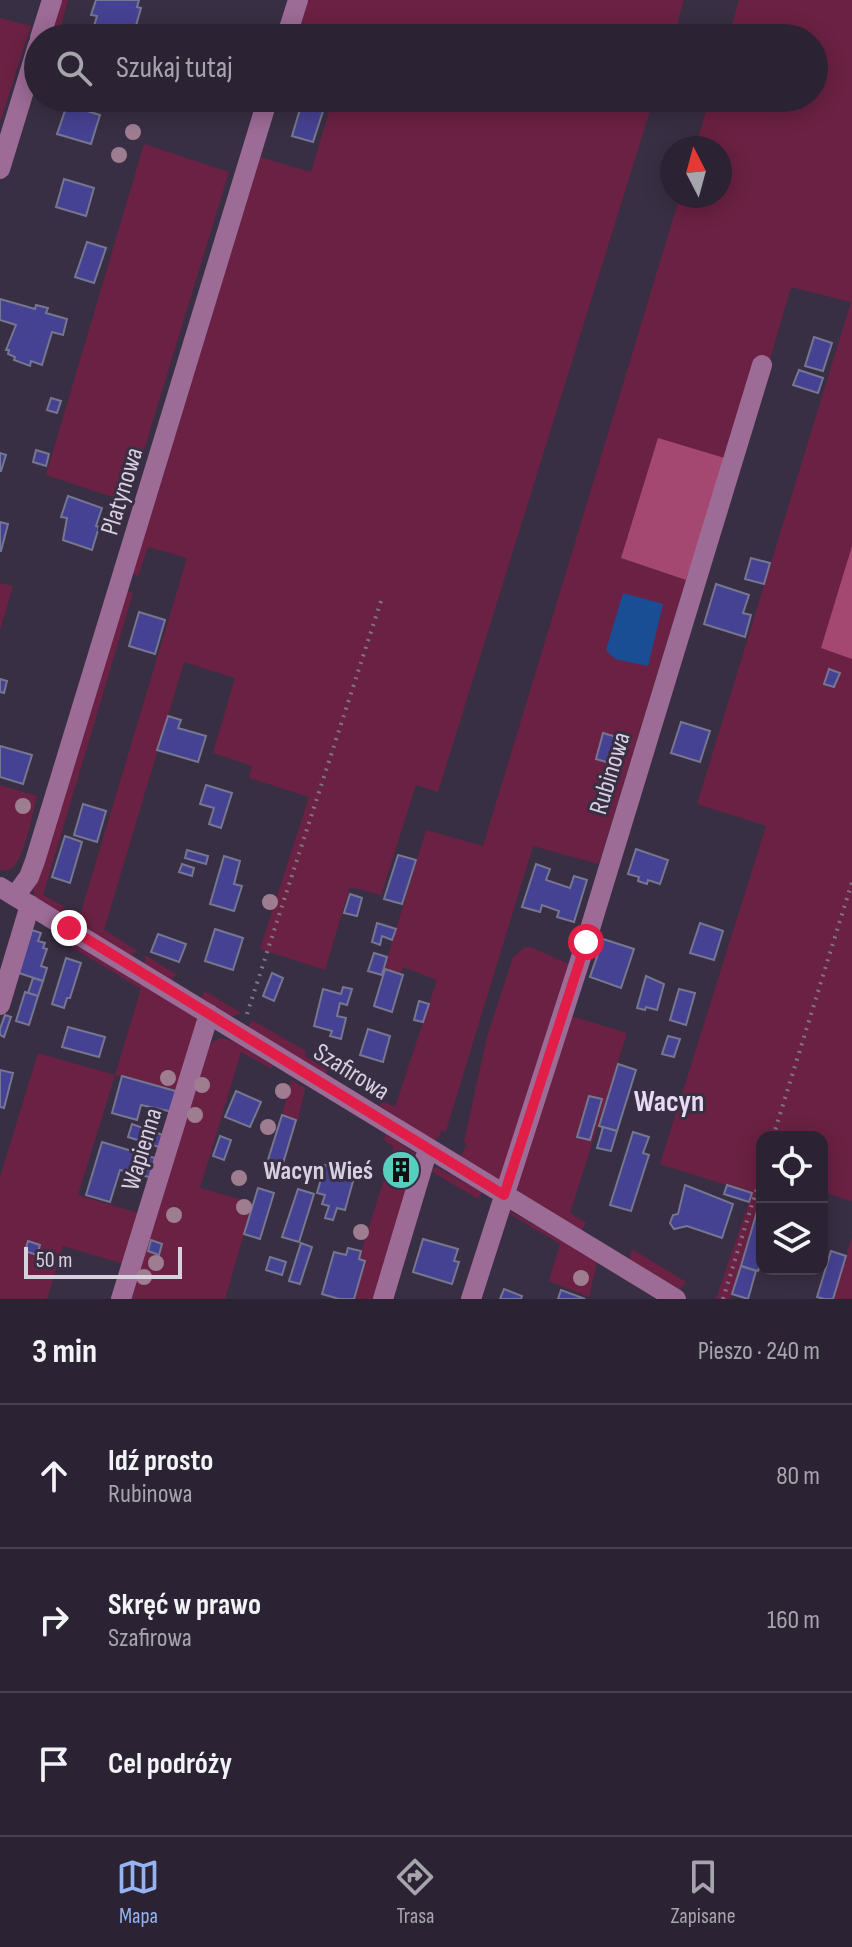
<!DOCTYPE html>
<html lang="pl">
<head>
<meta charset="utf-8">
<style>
  body { margin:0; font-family:"Sofia Sans Condensed",sans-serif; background:#332b3b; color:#f1f3f6 }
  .controls { position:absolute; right:24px; bottom:24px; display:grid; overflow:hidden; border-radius:16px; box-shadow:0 4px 20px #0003 }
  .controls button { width:72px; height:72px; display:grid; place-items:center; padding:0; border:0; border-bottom:2px solid #47404e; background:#2b2333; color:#f1f3f6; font:40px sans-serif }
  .compass { position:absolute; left:660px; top:136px; width:72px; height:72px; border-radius:50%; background:#2b2333; box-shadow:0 4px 20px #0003; rotate:354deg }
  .scale { position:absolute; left:24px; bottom:20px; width:158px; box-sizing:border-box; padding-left:8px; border:4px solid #d7d1df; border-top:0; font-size:22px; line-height:28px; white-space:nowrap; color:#d7d1df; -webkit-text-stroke:6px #392f44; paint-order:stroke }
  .stop { position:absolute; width:24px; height:24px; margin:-18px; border:6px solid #e11d48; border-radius:50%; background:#fff }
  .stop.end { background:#e11d48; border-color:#fff; box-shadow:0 2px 8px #0008 }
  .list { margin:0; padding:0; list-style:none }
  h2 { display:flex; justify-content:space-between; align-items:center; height:104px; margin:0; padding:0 32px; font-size:34px }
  h2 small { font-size:26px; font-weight:400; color:#a6a4ac }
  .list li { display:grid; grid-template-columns:52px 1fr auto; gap:24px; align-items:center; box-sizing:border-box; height:144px; padding:0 32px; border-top:2px solid #47404e }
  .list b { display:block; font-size:30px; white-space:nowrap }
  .list p { margin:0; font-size:26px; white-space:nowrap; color:#a6a4ac }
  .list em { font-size:26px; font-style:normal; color:#a6a4ac }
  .icon { flex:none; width:44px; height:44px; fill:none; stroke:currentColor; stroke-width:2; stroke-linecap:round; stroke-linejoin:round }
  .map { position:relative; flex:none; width:852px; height:1299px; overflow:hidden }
  .search { position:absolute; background:#2b2333; box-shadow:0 4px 20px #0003; left:24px; right:24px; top:24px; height:88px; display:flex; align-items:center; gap:20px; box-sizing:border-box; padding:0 28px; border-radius:44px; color:#a6a4ac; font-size:30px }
  .sheet { height:536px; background:#2b2333 }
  nav { display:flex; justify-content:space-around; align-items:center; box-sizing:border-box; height:112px; border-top:2px solid #47404e; background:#2b2333; font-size:22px; color:#a6a4ac }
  nav a { display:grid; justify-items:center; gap:4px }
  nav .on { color:#95b2f1 }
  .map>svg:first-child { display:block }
</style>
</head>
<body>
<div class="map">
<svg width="852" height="1299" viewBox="0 0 852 1299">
  <rect width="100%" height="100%" fill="#392f44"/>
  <!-- green -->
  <g fill="#6b2143">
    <polygon points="61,0 68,0 58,38 50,38"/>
    <polygon points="308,0 684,0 673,38 296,38"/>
    <polygon points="739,0 852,0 852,1201 822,1192 822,1137 762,1137 762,1196 730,1299 716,1299 752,1193 660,1164 766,826 697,804 851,302 791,287 767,369 728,459 658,439 621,558 686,580 599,864 533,846 446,1131 441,1131 439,1137 433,1141 380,1106 380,1100 395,1107 437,980 403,967 400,974 384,969 426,830 483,846 680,196 720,196 720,148 695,148 710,98 814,98 814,38 728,38"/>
    <polygon points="0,18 31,26 0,122"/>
    <polygon points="333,98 654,98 438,792 416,785 381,895 350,887 325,970 260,949 309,797 249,778 252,766 213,753 235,678 184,662 104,930 138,951 129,956 78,925 78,922 187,558 148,547 138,576 132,573 260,157 311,172"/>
    <polygon points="144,144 229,172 128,502 46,475"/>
    <polygon points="0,583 13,586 0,630"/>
    <polygon points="127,591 133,593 43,895 65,907 60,916 34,896 34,888"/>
    <path d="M0 785 37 796C33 812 24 858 13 867 8 871 6 870 0 870Z"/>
    <polygon points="76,945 195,1017 198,1024 179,1092 115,1075 78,1195 142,1214 127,1265 63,1246 47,1299 0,1299 0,1177 38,1053 115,1075 141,989 70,946"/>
    <polygon points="531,947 569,964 499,1182 460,1157 467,1144 464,1142 487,1037 513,957 524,948"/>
    <polygon points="145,955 176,974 171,980 145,966"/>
    <polygon points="205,991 241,1013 228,1018 201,999"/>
    <polygon points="568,1015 627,1033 570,1213 586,1223 581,1231 519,1193 516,1187"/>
    <polygon points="252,1020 306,1051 305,1056 328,1070 325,1075 247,1029"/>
    <polygon points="222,1038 235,1042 273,1066 272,1069 241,1052 200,1188 253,1203 225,1299 129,1299 208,1047 215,1040"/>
    <polygon points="291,1080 305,1088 298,1120 282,1115"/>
    <polygon points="386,1134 417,1155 376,1299 354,1299 365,1261 359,1259 394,1147 384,1140"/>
    <polygon points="436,1167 482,1192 478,1199 431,1171"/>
    <polygon points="510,1211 595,1260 597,1263 589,1297 549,1281 560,1244 508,1213"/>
    <polygon points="852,1237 852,1299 833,1299"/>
    <polygon points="632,1249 686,1282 679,1290 629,1259"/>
  </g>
  <!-- forest -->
  <g fill="#a54871">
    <polygon points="658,438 728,459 686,580 621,558"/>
    <polygon points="852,546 852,659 821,648"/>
  </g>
  <!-- water -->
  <polygon fill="#194e95" points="623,593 663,604 648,666 615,659 606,650"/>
  <!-- building -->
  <g fill="#464293" stroke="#75768f" stroke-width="2">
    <polygon points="96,0 139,0 137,7 141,8 135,29 130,28 127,38 104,32 105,29 94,26 97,16 91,15"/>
    <polygon points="203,98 234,98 231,107"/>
    <polygon points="303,99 325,105 313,142 292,136"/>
    <polygon points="67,105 100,115 91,144 57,134"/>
    <polygon points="64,179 94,188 86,216 56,207"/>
    <polygon points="87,242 106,248 94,283 75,277"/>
    <polygon points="0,299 35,309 36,305 48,308 46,313 67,319 63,335 52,332 42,365 31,361 30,366 14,360 15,357 8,354 9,350 6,350 16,325 0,320"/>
    <polygon points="814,337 832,343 823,371 805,366"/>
    <polygon points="799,370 823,378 818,393 793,385"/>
    <polygon points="51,398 61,401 57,413 47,410"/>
    <polygon points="36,450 49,454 46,466 33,462"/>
    <polygon points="0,453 6,455 1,471 0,471"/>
    <polygon points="68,496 102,508 96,526 99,527 92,550 63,540 67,518 61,517"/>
    <polygon points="0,522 8,524 1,551 0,551"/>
    <polygon points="751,558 770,563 764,584 745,579"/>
    <polygon points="716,584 749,595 743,613 751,615 745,637 704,624"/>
    <polygon points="139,612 165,620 155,654 129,646"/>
    <polygon points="829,669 840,673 834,687 824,684"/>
    <polygon points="0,679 7,681 4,693 0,692"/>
    <polygon points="168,716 181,720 178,728 206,736 198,762 157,750"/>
    <polygon points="681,722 710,731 700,762 671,753"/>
    <polygon points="603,733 620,738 613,764 596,759"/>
    <polygon points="0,746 32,755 23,784 0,777"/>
    <polygon points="206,785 232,793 221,828 209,824 214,808 200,804"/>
    <polygon points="83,804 106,811 97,842 74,835"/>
    <polygon points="65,836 82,842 70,883 52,877"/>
    <polygon points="636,849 668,860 660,884 648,880 647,884 638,881 639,877 628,874"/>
    <polygon points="187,850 208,856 206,864 185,858"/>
    <polygon points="398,855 416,860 402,904 384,899"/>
    <polygon points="224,856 240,861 234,884 242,886 234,911 210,904"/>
    <polygon points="182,864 194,868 192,876 179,872"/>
    <polygon points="536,864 550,869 546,880 570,888 574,876 587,880 574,922 557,917 559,911 542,905 540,912 522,907"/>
    <polygon points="350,894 362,898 357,916 344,913"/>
    <polygon points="377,923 396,929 392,940 382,936 380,945 372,942"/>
    <polygon points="700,923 723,931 714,960 690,953"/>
    <polygon points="215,929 243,938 233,970 205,961"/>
    <polygon points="32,930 41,933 38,941 45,943 43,948 47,949 41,966 47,968 43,981 19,973"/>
    <polygon points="158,934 186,944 179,962 151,952"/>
    <polygon points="603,939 634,949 621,988 590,977"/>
    <polygon points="374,953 387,957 382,975 368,971"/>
    <polygon points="66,958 81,963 70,998 67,998 64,1008 52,1004"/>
    <polygon points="385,969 403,975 392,1012 374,1006"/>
    <polygon points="272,973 283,978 274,1001 263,996"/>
    <polygon points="646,976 664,984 657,1010 646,1007 645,1010 637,1008"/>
    <polygon points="33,978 43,981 38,996 28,993"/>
    <polygon points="343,987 352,989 347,1005 340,1003 337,1016 346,1018 341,1039 330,1036 332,1031 314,1026 323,989 341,994"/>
    <polygon points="679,989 695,993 686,1025 670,1020"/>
    <polygon points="25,992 38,996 29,1025 16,1021"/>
    <polygon points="419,1001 429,1004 423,1022 414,1020"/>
    <polygon points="5,1015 11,1017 4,1037 0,1035 0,1029"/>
    <polygon points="68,1027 105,1037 99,1057 62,1047"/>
    <polygon points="368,1029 390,1036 383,1062 360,1055"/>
    <polygon points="668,1036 680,1039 674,1057 662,1054"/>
    <polygon points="618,1064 636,1070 617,1131 599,1126"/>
    <polygon points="0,1070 13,1073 4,1108 0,1107"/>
    <polygon points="122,1076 179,1092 173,1112 141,1105 137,1120 112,1113"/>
    <polygon points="236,1091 261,1102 250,1127 225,1117"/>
    <polygon points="589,1096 602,1099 590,1140 577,1137"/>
    <polygon points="282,1115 296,1120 281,1170 266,1166"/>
    <polygon points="132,1124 163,1135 159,1147 128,1137"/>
    <polygon points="603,1127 617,1131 611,1151 597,1148"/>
    <polygon points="633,1132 649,1137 643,1153 649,1155 631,1211 610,1205"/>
    <polygon points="220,1136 231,1140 224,1160 213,1156"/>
    <polygon points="102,1142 158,1159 153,1178 120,1170 110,1202 86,1195"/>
    <polygon points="397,1164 409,1169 406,1176 394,1170"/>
    <polygon points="325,1165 355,1174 345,1210 337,1208 333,1220 325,1218 329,1206 322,1204 325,1195 317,1193"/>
    <polygon points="685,1185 733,1204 722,1238 687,1226 674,1229 670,1223 673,1215 678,1214"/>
    <polygon points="727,1185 752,1193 749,1202 724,1194"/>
    <polygon points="258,1188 274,1193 260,1239 244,1234"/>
    <polygon points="298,1189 314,1194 299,1242 282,1237"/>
    <polygon points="758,1208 762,1209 762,1259 758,1271 741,1266"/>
    <polygon points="423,1239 458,1249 454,1261 459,1262 452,1284 413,1272"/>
    <polygon points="151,1240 162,1244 159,1255 148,1251"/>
    <polygon points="28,1241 40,1245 37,1255 25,1251"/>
    <polygon points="301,1243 312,1247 300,1284 289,1281"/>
    <polygon points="348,1248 361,1251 359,1259 365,1261 354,1299 339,1299 322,1294 334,1252 346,1255"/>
    <polygon points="831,1251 846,1256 833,1299 824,1299 817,1297"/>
    <polygon points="270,1257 286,1262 282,1275 266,1270"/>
    <polygon points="741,1266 756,1271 748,1299 732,1294"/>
    <polygon points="504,1289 522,1296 521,1299 500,1299"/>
    <polygon points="561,1290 585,1299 558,1299"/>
  </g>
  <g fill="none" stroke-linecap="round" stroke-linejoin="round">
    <!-- path -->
    <g stroke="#7d7587" stroke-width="4" stroke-dasharray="2 6" stroke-linecap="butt">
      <polyline points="247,1014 382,598"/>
      <polyline points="773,1137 852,882"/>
      <polyline points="723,1299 762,1172"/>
    </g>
    <!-- minor -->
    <g stroke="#9c6b96" stroke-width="20">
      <polyline points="40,38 52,0"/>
      <polyline points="286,38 298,0"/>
      <polyline points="0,169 38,45"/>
      <polyline points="0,887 676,1299"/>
      <polyline points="15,896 29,877 35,861 268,98"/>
      <polyline points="0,1005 30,905"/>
      <polyline points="121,1299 209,1014"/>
      <polyline points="383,1299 428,1149"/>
      <polyline points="471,1299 586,942 762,365"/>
    </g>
  </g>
  <!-- trees -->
  <g fill="#9e7d91">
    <circle cx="133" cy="132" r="8"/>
    <circle cx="119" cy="155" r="8"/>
    <circle cx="23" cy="806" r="8"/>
    <circle cx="270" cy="902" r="8"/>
    <circle cx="168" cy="1078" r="8"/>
    <circle cx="202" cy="1085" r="8"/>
    <circle cx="283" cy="1091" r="8"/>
    <circle cx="195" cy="1115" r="8"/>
    <circle cx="268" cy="1127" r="8"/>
    <circle cx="239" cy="1178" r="8"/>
    <circle cx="244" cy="1207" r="8"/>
    <circle cx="174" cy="1215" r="8"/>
    <circle cx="361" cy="1232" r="8"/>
    <circle cx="156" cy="1263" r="8"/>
    <circle cx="144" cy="1277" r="8"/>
    <circle cx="581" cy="1278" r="8"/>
  </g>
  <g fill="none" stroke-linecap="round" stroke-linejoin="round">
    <!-- route -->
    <polyline stroke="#e11d48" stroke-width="10" points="69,928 504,1195 586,942"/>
  </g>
  <!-- icons -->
  <defs>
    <symbol id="building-disc" viewBox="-11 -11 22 22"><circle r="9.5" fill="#58cebf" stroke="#392f44"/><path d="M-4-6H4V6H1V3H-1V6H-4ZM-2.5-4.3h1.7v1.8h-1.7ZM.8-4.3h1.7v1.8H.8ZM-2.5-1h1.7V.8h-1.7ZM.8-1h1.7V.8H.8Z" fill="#111"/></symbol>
  </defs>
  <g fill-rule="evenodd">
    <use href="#building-disc" x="379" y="1148" width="44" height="44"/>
  </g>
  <g text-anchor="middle" stroke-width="6" stroke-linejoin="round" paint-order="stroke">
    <!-- street labels -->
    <g font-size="26" fill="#d7d1df" stroke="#392f44">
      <text transform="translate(121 491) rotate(-73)" y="9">Platynowa</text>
      <text transform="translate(609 773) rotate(-73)" y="9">Rubinowa</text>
      <text transform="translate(352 1071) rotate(32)" y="9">Szafirowa</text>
      <text transform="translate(141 1149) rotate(-73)" y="9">Wapienna</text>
    </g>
    <!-- poi labels -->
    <g font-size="26" font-weight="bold" fill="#d7d1df" stroke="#392f44" text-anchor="end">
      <text x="373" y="1179">Wacyn Wieś</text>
    </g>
    <!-- quarter labels -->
    <g font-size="30" font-weight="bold" fill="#e7daf5" stroke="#392f44">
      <text x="669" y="1111">Wacyn</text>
    </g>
  </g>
</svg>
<div class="controls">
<button><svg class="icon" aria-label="locate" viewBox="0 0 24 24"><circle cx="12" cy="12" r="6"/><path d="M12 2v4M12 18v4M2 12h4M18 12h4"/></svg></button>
<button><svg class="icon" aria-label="layers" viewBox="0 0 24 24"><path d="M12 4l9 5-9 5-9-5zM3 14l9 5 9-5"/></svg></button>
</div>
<svg class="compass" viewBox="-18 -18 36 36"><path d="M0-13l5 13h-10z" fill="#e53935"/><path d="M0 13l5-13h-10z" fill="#a6a4ac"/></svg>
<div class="scale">50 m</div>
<div class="stop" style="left:586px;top:942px"></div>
<div class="stop end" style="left:69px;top:928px"></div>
<div class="search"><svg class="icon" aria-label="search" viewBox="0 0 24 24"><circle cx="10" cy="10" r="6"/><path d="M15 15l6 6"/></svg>Szukaj tutaj</div>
</div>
<section class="sheet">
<h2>3 min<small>Pieszo · 240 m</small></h2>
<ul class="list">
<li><svg class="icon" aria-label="ahead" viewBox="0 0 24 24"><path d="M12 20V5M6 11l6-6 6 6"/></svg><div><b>Idź prosto</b><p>Rubinowa</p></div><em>80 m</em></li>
<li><svg class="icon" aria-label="right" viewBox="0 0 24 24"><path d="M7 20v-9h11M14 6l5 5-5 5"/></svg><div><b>Skręć w prawo</b><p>Szafirowa</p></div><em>160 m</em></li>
<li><svg class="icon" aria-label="arrive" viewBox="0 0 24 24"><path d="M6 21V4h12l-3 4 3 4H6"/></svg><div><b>Cel podróży</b></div></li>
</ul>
</section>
<nav>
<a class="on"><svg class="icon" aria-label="map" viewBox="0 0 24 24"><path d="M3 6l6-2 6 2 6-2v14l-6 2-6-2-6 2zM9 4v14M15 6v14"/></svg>Mapa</a>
<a><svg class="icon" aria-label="directions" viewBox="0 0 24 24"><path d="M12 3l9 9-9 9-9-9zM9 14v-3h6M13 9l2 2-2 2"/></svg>Trasa</a>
<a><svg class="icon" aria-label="saved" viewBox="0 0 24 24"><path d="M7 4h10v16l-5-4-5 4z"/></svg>Zapisane</a>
</nav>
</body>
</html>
